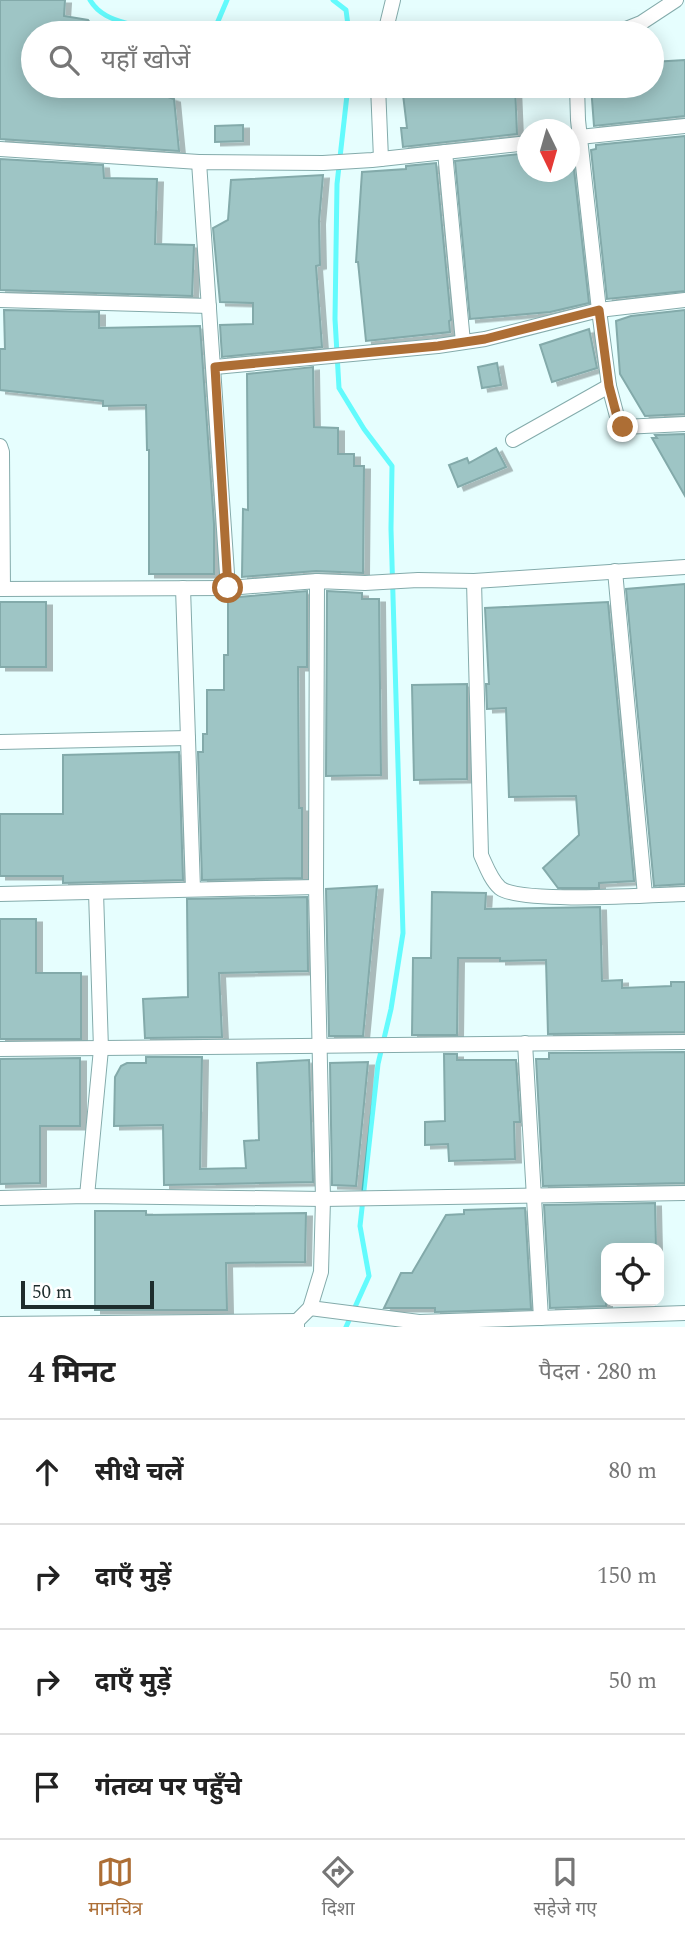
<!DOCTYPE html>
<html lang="hi">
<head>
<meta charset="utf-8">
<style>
  body { margin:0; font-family:Spectral,"Noto Sans Devanagari",serif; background:#f6f6f6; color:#222 }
  .controls { position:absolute; right:21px; bottom:21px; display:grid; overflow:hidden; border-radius:14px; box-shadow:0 4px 18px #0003 }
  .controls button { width:63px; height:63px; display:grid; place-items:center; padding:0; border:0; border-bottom:2px solid #e0e0e0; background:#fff; color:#222; font:35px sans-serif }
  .compass { position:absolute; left:517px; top:119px; width:63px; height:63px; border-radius:50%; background:#fff; box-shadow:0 4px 18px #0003; rotate:175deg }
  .scale { position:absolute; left:21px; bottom:18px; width:133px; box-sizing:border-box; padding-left:7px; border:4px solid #1d2d2d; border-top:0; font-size:19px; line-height:24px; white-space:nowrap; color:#1d2d2d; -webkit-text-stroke:5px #fff; paint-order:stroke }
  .stop { position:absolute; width:21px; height:21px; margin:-16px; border:5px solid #ad6e35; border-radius:50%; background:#fff }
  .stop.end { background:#ad6e35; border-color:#fff; box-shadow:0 2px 7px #0008 }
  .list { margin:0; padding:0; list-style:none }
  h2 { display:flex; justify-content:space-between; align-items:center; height:91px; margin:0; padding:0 28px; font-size:30px }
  h2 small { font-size:23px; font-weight:400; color:#767676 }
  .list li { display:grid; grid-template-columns:46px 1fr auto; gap:21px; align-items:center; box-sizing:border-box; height:105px; padding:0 28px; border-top:2px solid #e0e0e0 }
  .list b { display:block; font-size:26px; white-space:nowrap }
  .list em { font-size:23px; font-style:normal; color:#767676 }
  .icon { flex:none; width:38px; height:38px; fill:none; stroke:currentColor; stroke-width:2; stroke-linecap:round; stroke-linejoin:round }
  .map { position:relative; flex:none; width:685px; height:1327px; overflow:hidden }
  .search { position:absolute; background:#fff; box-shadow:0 4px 18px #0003; left:21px; right:21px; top:21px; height:77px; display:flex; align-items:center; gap:18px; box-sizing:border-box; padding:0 24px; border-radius:38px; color:#767676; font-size:26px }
  .sheet { height:511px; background:#fff }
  nav { display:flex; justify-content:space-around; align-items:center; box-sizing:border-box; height:98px; border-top:2px solid #e0e0e0; background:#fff; font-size:19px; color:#767676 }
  nav a { display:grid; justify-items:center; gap:4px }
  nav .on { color:#ad6e35 }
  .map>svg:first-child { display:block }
</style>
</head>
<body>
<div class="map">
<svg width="685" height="1327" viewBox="0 0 685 1327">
  <defs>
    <filter id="shadow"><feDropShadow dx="6" dy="3.5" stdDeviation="0" flood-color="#0004"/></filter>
  </defs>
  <rect width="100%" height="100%" fill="#e6fefe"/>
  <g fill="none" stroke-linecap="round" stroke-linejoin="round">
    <!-- stream -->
    <g stroke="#63fbfd" stroke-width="5">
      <path d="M90 0C105 25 134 20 146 33"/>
      <polyline points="333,0 346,10 349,33"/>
      <polyline points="213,33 227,0"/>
      <polyline points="346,1327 369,1276 360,1226 378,1064 391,1009 403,933 391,529 392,466 364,429 339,388 335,319 337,184 348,86"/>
    </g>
  </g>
  <!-- building -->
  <g fill="#9ec5c5" stroke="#83aaaa" stroke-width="2" filter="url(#shadow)">
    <polygon points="0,0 65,0 64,16 88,20 97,33 33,33 33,86 136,86 174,99 179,151 0,139"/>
    <polygon points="685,60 685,116 594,126 591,86 652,86 652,62"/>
    <polygon points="402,86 515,86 517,134 403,147 401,128 407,128"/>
    <polygon points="243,125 243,141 215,142 215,126"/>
    <polygon points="685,136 685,291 607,299 591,150 596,149 596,145"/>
    <polygon points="570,152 572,152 589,303 550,312 470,319 455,161 519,154 520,156 528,156 528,172 570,172"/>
    <polygon points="0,159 103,165 104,178 157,179 155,244 194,245 192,296 0,290"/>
    <polygon points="436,163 451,320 449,321 450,332 366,341 358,262 356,262 362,172 406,169 406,166"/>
    <polygon points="323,175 319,221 320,265 316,266 322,347 222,357 220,325 253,324 253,303 220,302 213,228 228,220 231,180"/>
    <polygon points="4,310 99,312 99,328 200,326 214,524 214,574 149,574 149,450 147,450 146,405 103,406 103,401 0,390 0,349 5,349"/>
    <polygon points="685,310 685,414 645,416 620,374 616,321 631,316"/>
    <polygon points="589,329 597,368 552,382 540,345"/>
    <polygon points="497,363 501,385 482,388 478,367"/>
    <polygon points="313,367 314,427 338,428 338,454 354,454 354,466 364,466 363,573 316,571 242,577 243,509 248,510 247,374"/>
    <polygon points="685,434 685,496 652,438 657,438 655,435"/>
    <polygon points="496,448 506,467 458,487 449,465 467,458 469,463"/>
    <polygon points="685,584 685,884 654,886 626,589"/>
    <polygon points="307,591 307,667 298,667 299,808 302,808 302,878 202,880 198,752 203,752 203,734 207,734 207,690 224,690 224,655 228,655 228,598"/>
    <polygon points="327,591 362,593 362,599 379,599 381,775 326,776"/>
    <rect x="0" y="602" width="46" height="65"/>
    <polygon points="608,602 634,881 599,883 599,888 558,888 543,868 579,835 576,796 509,797 506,708 487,709 486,684 489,684 485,608"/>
    <polygon points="467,684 467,779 414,780 412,685"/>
    <polygon points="179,752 183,880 63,883 63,876 0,876 0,814 63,814 63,755"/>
    <polygon points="377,886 363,1036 329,1036 326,889"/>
    <polygon points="432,892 486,893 485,909 600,907 602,981 622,980 622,988 671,986 671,982 685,982 685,1032 548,1034 546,960 500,961 500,958 458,958 457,1035 412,1035 413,958 431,958"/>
    <polygon points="307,897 308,971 219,973 222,1037 145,1038 143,999 188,997 187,899"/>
    <polygon points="0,919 36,919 36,973 81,973 81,1039 0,1039"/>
    <polygon points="685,1052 685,1183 543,1186 536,1059 549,1059 549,1053"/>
    <polygon points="444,1054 457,1054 457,1060 516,1060 520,1122 514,1122 515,1159 449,1161 448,1144 425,1145 425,1122 445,1121"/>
    <polygon points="146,1057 202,1057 200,1169 246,1168 244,1141 259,1140 257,1063 309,1060 313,1182 164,1185 163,1125 114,1126 115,1077 121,1066 127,1063 146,1063"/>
    <polygon points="80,1058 80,1126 40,1126 40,1183 0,1184 0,1059"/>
    <polygon points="368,1062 356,1186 332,1185 330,1063"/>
    <polygon points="655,1203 656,1248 606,1248 606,1306 550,1308 544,1205"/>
    <polygon points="525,1208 531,1309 435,1312 435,1308 384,1308 401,1273 412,1273 446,1215 464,1214 464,1210"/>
    <polygon points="95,1211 146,1211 146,1215 306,1213 305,1262 226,1263 227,1310 95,1310"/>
  </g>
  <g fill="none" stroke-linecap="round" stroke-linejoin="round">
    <defs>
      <g id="street">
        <polyline points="385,33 393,0"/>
        <polyline points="616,33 641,23 676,0"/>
        <polyline points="378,86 381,159"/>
        <polyline points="577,86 578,120 599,310 685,300"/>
        <polyline points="570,138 685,126"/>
        <polyline points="0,149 199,162"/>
        <polyline points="445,152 463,342"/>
        <polyline points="0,300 209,306"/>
        <polyline points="215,367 438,346 485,339 599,310 609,386 619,424 623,427 685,424"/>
        <polyline points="513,440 609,386"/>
        <polyline points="0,446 2,452 3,589"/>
        <polyline points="615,571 645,895"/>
        <polyline points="317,581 228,588 199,162 323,163 372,160 528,143"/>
        <path d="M474 581 481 855C486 866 491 880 500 888 520 904 653 895 685 894"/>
        <polyline points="183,588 193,889"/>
        <polyline points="0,589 228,588"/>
        <polyline points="0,742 188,738"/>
        <polyline points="0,894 316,887"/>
        <polyline points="525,1043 541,1318"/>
        <polyline points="0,1049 685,1042"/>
        <polyline points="87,1196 101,1049 96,892"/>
        <polyline points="0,1198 87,1196 323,1199 685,1193"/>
        <polyline points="310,1308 419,1322"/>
        <polyline points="0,1324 297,1321"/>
        <polyline points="297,1327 297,1321 310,1308 321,1272 323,1199 316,887 317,581 365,583 418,580 474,581 685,567"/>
        <polyline points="418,1327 419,1322 685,1313"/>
      </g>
    </defs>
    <!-- street casing -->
    <use href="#street" stroke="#84abab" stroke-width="16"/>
    <!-- street -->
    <use href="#street" stroke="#fff" stroke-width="14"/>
  </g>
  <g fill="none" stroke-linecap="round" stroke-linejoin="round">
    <!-- route -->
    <polyline stroke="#ad6e35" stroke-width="9" points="228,588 215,367 438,346 485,339 599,310 609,386 619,424 623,427"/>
  </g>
</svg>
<div class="controls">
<button><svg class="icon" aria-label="locate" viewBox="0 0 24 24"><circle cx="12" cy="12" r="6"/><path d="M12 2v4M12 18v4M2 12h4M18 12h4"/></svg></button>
</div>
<svg class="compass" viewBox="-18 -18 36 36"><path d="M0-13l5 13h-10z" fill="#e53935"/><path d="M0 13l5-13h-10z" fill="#767676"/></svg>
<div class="scale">50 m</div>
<div class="stop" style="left:228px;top:588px"></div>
<div class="stop end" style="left:623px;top:427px"></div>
<div class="search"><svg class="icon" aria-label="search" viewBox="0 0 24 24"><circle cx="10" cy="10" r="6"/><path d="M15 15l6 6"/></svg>यहाँ खोजें</div>
</div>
<section class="sheet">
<h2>4 मिनट<small>पैदल · 280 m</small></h2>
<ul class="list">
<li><svg class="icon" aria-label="ahead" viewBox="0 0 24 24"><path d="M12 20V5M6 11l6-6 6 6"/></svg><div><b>सीधे चलें</b></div><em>80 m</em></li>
<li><svg class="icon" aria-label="right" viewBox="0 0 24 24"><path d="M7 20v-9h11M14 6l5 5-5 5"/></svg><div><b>दाएँ मुड़ें</b></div><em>150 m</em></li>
<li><svg class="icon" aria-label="right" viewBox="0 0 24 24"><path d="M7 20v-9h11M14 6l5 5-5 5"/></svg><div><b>दाएँ मुड़ें</b></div><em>50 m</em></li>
<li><svg class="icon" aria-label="arrive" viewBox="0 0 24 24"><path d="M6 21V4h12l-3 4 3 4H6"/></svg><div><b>गंतव्य पर पहुँचे</b></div></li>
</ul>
</section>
<nav>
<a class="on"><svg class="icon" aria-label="map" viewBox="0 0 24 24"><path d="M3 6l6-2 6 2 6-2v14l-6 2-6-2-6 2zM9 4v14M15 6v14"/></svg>मानचित्र</a>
<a><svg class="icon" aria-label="directions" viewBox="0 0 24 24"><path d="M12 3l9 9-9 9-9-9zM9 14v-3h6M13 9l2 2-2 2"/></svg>दिशा</a>
<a><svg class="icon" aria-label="saved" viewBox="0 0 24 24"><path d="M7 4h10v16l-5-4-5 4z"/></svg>सहेजे गए</a>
</nav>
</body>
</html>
